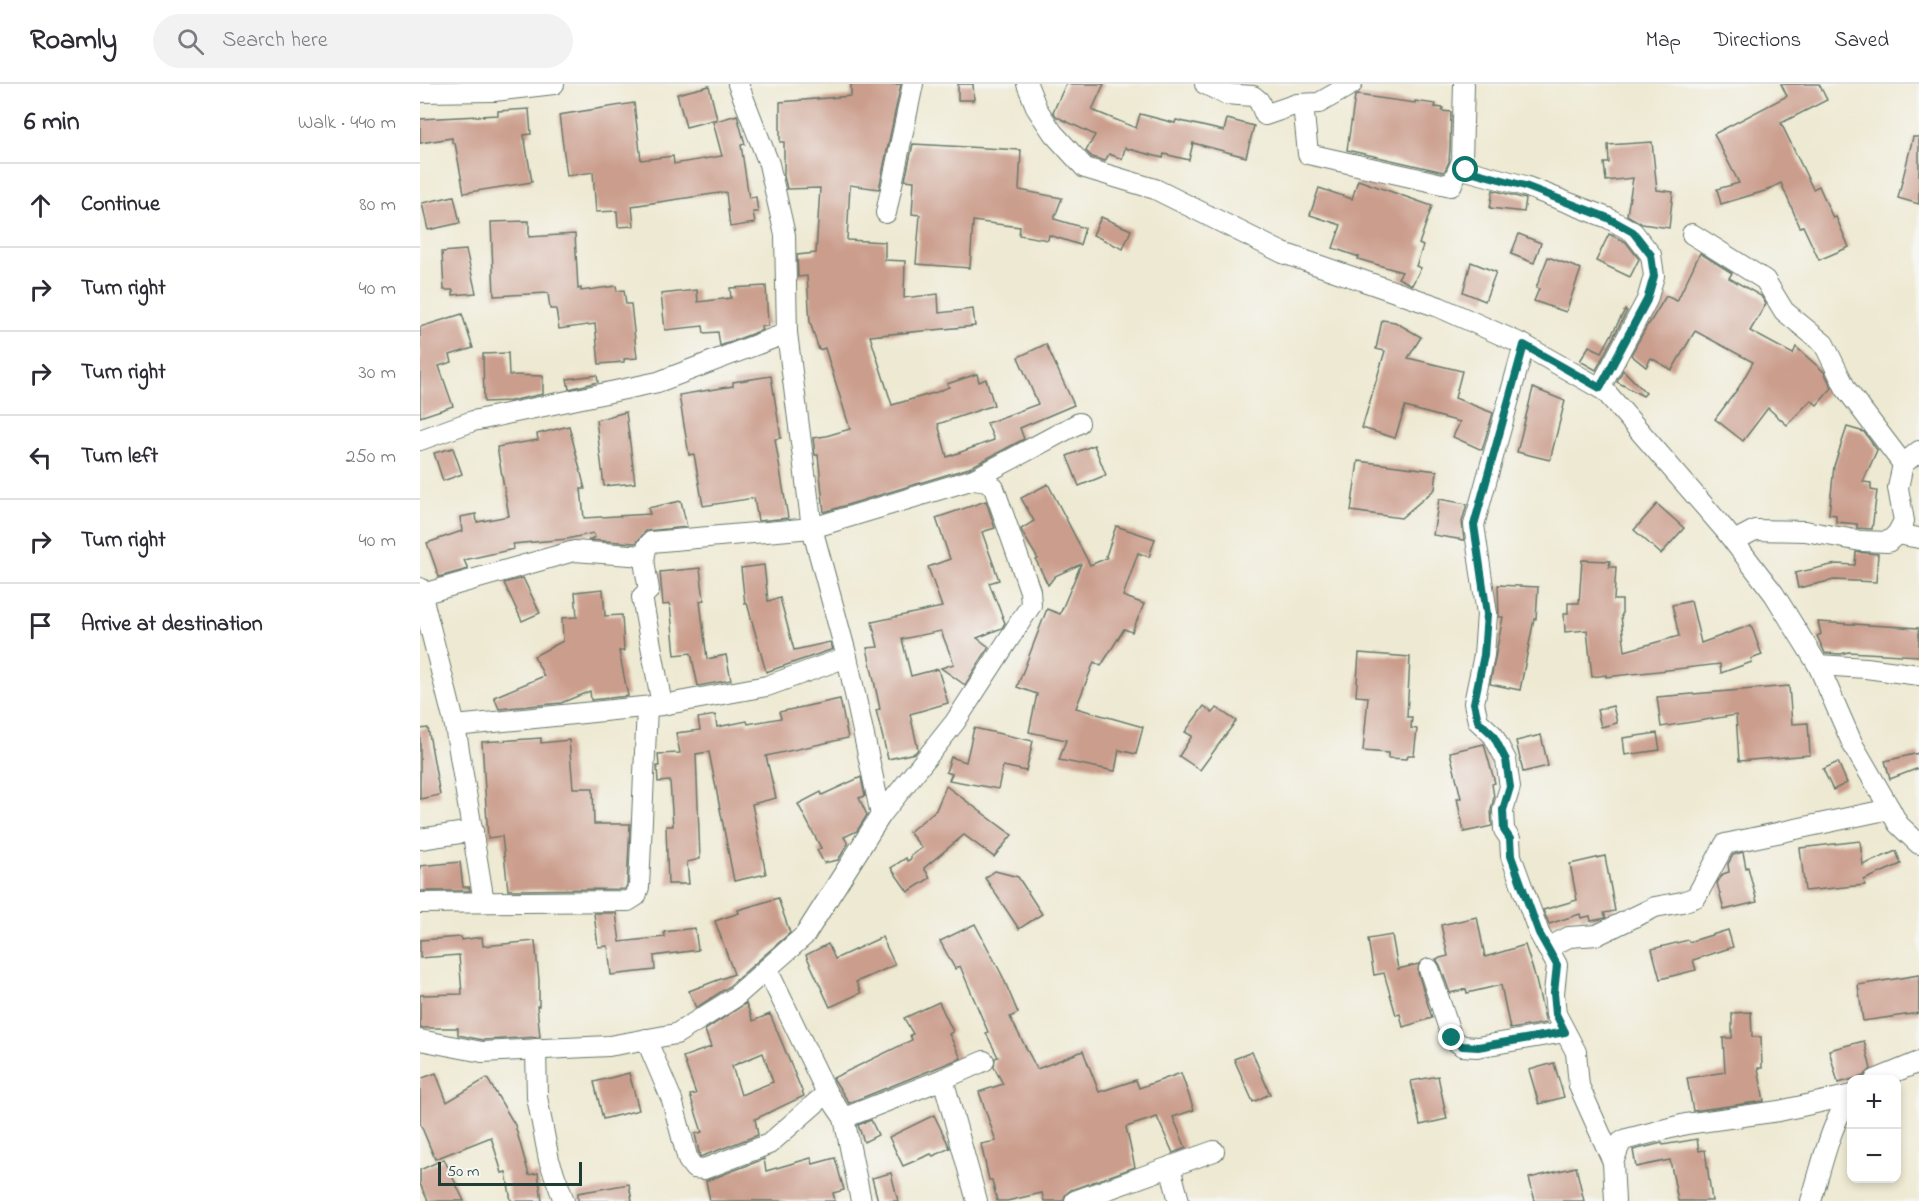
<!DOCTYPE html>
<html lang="en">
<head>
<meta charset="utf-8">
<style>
  body { margin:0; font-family:"Indie Flower",sans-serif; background:#f2f2f3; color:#2b2b33 }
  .controls { position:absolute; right:18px; bottom:18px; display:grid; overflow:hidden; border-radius:12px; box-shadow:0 3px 9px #0003 }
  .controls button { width:54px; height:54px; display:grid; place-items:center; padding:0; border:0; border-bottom:2px solid #e1e1e2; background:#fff; color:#2b2b33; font:30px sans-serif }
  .scale { position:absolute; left:18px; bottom:15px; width:144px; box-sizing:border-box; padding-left:6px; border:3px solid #1f3d34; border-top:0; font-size:16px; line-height:21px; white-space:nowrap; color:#1f3d34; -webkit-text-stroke:4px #f6f6f2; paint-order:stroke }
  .stop { position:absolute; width:18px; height:18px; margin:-14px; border:4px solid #0f766e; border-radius:50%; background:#fff }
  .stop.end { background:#0f766e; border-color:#fff; box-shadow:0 2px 6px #0008 }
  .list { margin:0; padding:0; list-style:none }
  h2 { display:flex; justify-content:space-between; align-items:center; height:78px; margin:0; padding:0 24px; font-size:26px }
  h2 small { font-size:20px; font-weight:400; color:#7c7c81 }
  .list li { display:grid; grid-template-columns:39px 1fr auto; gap:18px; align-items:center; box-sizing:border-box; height:84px; padding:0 24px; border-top:2px solid #e1e1e2 }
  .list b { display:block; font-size:22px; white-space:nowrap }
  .list em { font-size:20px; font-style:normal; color:#7c7c81 }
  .icon { flex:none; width:33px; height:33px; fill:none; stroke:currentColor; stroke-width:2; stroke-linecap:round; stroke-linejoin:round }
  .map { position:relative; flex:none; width:1499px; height:1117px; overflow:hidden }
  header { display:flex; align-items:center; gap:36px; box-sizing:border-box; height:84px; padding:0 30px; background:#fff; border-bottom:2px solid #e1e1e2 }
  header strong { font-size:28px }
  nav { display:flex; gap:33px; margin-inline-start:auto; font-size:21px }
  .search { width:420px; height:54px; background:#f2f2f3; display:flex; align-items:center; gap:15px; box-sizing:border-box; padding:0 21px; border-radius:33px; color:#7c7c81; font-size:22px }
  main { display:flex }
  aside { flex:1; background:#fff }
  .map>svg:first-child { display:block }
</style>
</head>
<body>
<header>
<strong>Roamly</strong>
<div class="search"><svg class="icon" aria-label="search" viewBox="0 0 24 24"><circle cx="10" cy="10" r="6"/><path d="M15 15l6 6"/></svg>Search here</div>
<nav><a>Map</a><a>Directions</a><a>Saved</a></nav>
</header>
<main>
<aside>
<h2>6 min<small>Walk · 440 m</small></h2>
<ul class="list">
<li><svg class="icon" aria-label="ahead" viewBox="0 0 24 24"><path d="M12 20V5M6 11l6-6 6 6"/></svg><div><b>Continue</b></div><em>80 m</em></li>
<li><svg class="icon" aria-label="right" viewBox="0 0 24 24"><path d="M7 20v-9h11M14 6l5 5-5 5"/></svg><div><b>Turn right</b></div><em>40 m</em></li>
<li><svg class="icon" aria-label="right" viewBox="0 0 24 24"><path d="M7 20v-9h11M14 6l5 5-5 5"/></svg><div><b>Turn right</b></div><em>30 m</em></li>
<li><svg class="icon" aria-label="left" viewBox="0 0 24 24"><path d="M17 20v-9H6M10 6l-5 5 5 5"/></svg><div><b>Turn left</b></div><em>250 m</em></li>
<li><svg class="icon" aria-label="right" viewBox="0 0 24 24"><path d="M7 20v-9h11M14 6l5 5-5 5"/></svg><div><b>Turn right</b></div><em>40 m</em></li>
<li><svg class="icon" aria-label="arrive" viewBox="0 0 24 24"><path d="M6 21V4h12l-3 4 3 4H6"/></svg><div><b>Arrive at destination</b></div></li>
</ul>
</aside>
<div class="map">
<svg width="1499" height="1117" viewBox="0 0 1499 1117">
  <rect width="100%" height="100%" fill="#f6f6f2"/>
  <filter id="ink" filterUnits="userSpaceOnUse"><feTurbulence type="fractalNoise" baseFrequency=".0167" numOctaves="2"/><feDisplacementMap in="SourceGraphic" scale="12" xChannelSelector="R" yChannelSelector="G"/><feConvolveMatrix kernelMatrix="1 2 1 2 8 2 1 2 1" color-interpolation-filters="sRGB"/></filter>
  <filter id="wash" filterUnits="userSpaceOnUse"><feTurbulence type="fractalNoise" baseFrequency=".008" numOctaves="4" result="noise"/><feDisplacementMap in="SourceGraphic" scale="24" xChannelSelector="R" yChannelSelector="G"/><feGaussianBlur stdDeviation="1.35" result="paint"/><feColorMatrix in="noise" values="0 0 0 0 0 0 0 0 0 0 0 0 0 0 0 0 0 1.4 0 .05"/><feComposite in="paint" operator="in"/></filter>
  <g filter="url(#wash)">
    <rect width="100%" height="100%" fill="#eee9d2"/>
    <g id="blocks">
      <!-- building -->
      <g fill="#cb9d8c" fill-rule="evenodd">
        <polygon points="431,0 481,0 459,105 430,101 427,156 465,158 465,176 485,177 484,214 518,210 519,229 553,225 555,242 450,252 472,321 517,308 529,303 527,300 557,290 559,298 566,295 574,321 518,340 527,373 574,356 567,339 618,320 598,273 626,260 654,321 600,344 604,355 549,384 404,428 398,371 395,371 393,354 406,352 430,345 405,264 399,266 390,238 387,192 378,193 377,171 396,169 400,104 367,105 364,92 364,58 360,58 360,18 431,12"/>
        <polygon points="538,0 553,0 554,16 538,16"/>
        <polygon points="646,0 684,0 672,26 716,44 720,30 755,39 756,36 804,47 807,35 834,42 826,73 773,59 769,76 744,70 743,74 705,64 702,75 689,70 685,77 672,73 666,67 675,51 637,33 633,28"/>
        <polygon points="1361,0 1399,0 1407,16 1361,39 1393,105 1399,102 1413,134 1416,133 1429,163 1399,176 1383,142 1380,143 1361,99 1345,107 1301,120 1297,105 1319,99 1294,50 1367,12"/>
        <polygon points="289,2 297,35 266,43 257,10"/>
        <polygon points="937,11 995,19 995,17 1016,20 1015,23 1023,24 1022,27 1031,28 1030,64 1029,78 1024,88 927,66 935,12"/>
        <polygon points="214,19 221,76 253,72 254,80 302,72 293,38 317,31 325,60 321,61 329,114 336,113 338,128 333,128 335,139 310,143 306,108 212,122 214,142 198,143 197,127 176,128 173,88 147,92 139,31"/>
        <polygon points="109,25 111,50 104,51 112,98 44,109 35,59 32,59 32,54 0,59 0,35 78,31 78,27"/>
        <polygon points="1493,53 1499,53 1499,120 1478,114"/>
        <polygon points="1232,58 1237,106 1253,108 1249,144 1222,140 1207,131 1213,94 1186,97 1184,79 1189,79 1188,61"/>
        <polygon points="493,60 601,66 599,106 642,114 634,135 665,144 660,161 629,151 628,156 599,151 600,143 553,137 550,184 496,180 500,131 492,130 494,97 485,96"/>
        <polygon points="938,96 1012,122 999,160 1003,162 996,182 1001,184 992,201 978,194 982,188 938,175 939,173 913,164 921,141 890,131 899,104 932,115"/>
        <polygon points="1073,106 1106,115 1104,128 1070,124"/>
        <polygon points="34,112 40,139 8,146 2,119"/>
        <polygon points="681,133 711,146 703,165 673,151"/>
        <polygon points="109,137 109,153 155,150 158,205 161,204 161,207 196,202 197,207 204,206 206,220 211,220 217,274 204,275 204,278 179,280 175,240 139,245 136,225 130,225 128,209 74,212 71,138"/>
        <polygon points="1099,150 1121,159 1114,179 1091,170"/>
        <polygon points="1189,150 1206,158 1219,175 1210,193 1176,177"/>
        <polygon points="46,166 56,209 33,211 33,206 24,206 22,168"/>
        <polygon points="1280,169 1312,189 1309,194 1341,212 1346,220 1330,247 1373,270 1376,263 1404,288 1412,304 1397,321 1391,316 1367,341 1348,324 1323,357 1295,335 1319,303 1333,278 1275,247 1252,286 1231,274 1226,283 1211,271 1228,240 1229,240 1246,212 1257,217"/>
        <polygon points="1128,173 1161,185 1146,228 1114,217 1119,205 1116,204"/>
        <polygon points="1051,178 1076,188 1065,217 1043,208"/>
        <polygon points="346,202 348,242 341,242 342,246 300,262 298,248 284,249 283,242 245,246 241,210 277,206 278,218 311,214 310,204"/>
        <polygon points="1205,226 1207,227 1176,286 1160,277 1169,262 1182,268"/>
        <polygon points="42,230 53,264 30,271 32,278 19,282 33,322 0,333 0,243"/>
        <polygon points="962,236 975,238 1001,253 988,274 1042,287 1035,314 1073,329 1062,366 1033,353 1040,338 985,323 975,354 942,344 965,267 956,265"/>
        <polygon points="88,269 89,291 123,292 123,310 90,317 64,318 63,270"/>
        <polygon points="1203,286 1226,309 1223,312 1197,298"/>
        <polygon points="177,291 178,298 149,305 147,295"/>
        <polygon points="351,292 361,354 355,355 368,434 338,437 334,414 283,422 274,370 269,371 259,311 313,302 313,298"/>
        <polygon points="1113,304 1145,317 1130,376 1097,368"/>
        <polygon points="206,328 215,399 184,402 176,336"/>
        <polygon points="149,342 165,405 161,405 164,434 230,430 228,424 261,417 267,443 226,447 216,459 168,456 175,453 173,449 147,455 93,460 94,465 44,476 48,485 19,493 7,459 42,447 40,433 56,430 57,438 89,432 77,363 118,356 117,350"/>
        <polygon points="1427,343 1444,348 1457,366 1443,398 1451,399 1451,406 1457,407 1452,445 1437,444 1437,440 1416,438 1416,431 1409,430 1414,382"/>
        <polygon points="674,361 686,391 659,402 647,372"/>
        <polygon points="33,364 42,390 23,397 14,369"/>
        <polygon points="938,377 1017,387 1015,405 981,434 931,427"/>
        <polygon points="628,400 670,481 687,474 686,472 696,442 735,455 729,473 718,469 703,512 724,520 712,548 704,545 681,582 674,578 656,624 723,643 716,670 699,666 695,687 639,676 646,656 609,648 617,610 597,603 627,525 640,530 661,480 635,492 628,501 616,476 618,475 603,450 601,445 614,437 601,414"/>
        <polygon points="1019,415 1047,420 1042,438 1044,456 1013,451"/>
        <polygon points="566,417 575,444 562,448 579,496 569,499 585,539 582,544 557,554 569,563 545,601 521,584 534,580 521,547 482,555 491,592 518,585 528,619 490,630 498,665 495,669 468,675 456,626 460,625 447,564 458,563 452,538 522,523 508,483 530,475 516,434"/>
        <polygon points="1237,420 1264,444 1241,470 1214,446"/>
        <polygon points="1436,468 1458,470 1456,498 1414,496 1378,504 1375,489 1416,480 1435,481"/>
        <polygon points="1162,476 1190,477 1189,483 1196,483 1194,516 1202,516 1202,532 1201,532 1205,567 1259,552 1252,521 1271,517 1281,559 1331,541 1342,571 1331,575 1332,578 1301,589 1300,580 1186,593 1186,591 1172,593 1167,546 1145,548 1144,529 1148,529 1148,519 1159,519"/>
        <polygon points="344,481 348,517 360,514 374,566 410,558 413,565 346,588 327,519 325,520 321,484"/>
        <polygon points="280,484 284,516 280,517 287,575 306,571 311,596 278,602 271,569 255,571 250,520 243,521 240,488"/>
        <polygon points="103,494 120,529 102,537 84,499"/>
        <polygon points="1078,501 1118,503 1116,535 1114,535 1100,606 1070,600 1083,533 1079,533"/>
        <polygon points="183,505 185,532 202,531 204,567 199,567 208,612 171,616 170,607 141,619 79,625 74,613 124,592 114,572 143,557 142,534 157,533 155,508"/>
        <polygon points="1398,538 1499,544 1499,572 1428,568 1421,570 1405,569 1397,552 1401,550"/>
        <polygon points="939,569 990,573 987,633 992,633 991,644 997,645 994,671 988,671 987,675 968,674 968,669 943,667 948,613 936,612"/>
        <polygon points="1369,602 1372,640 1388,639 1390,671 1319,677 1316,631 1241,643 1237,613"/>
        <polygon points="420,615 428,654 346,672 356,714 332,720 346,790 314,797 289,668 276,670 280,775 267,778 269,800 248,800 246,742 253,742 250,697 238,698 237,682 239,682 238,670 260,669 256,649 280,646 278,634 295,631 297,643 327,637 328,640 361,634 359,628"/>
        <polygon points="784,622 793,629 797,624 816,637 780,686 759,672 772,652 765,648"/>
        <polygon points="1193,622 1197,639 1181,643 1177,626"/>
        <polygon points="8,644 20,711 0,715 0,645"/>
        <polygon points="554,644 613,657 606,687 583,682 578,705 529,696 532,690 526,688 531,673 546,678"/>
        <polygon points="1237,649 1240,666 1205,671 1203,654"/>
        <polygon points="1121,651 1128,682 1103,688 1096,657"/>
        <polygon points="121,654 121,659 149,656 153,704 173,704 174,740 210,740 207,801 205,805 88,806 82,752 68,754 62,658"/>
        <polygon points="1064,660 1075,699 1072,700 1074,713 1071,726 1072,742 1044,748 1037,714 1041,714 1030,668"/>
        <polygon points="1499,669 1499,684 1470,695 1465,677"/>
        <polygon points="1418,678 1427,699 1413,706 1403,685"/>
        <polygon points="441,693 445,712 439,714 447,731 437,747 424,753 428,760 418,776 404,779 397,766 401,764 378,720 401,708 402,711"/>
        <polygon points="526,702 592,751 574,773 544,751 504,784 510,794 488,808 471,784 486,774 487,777 491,775 491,771 502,764 489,748 516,726"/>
        <polygon points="1440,757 1443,781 1476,767 1481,780 1444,796 1445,801 1385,807 1380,764"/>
        <polygon points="1323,768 1326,784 1328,783 1337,818 1304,826 1297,799 1303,790 1309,788 1308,780 1313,771"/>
        <polygon points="1185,772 1195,827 1184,829 1186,834 1171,837 1170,832 1161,834 1160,830 1129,840 1123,826 1157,816 1150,780"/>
        <polygon points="40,778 43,803 49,803 50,807 0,807 0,782"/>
        <polygon points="575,787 598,793 622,830 599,845 565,794"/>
        <polygon points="358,814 370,849 307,904 276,924 269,907 314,890 295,837 319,829 318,826"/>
        <polygon points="174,829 196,829 200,858 245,853 244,848 275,844 278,866 234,872 235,886 191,891 188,862 178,863"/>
        <polygon points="1057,833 1065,873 1105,861 1115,892 1126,939 1090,945 1081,901 1047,909 1046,905 1030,909 1020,881 1016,875 1028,872 1021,841"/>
        <polygon points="555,840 582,891 598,929 590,933 617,985 663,967 679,1008 716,996 719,1004 761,989 774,1026 753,1033 766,1064 753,1069 737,1033 706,1043 715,1083 651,1106 646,1110 643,1117 624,1117 622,1109 587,1117 577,1117 572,1096 569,1096 561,1060 576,1057 559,1008 583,1000 574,983 575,974 578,973 566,949 568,948 540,882 535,885 520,857"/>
        <polygon points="1308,846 1313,863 1273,876 1276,886 1240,895 1232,865 1268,856 1269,858"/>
        <polygon points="972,851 978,885 999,880 998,889 1012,934 983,943 980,930 976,931 964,889 954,891 948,855"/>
        <polygon points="41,853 41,856 62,853 63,862 115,857 119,896 119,922 117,922 120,953 63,956 38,951 38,944 0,944 0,911 42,910 39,871 0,874 0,856"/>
        <polygon points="462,853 475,881 436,898 441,909 410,923 386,871 408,860 415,875"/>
        <polygon points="1499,891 1499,929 1443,937 1438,901"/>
        <polygon points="519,918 533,948 529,950 541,974 429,1019 413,994 492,956 490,951 493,950 484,934"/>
        <path d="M326 919 333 937 350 930 384 1012 335 1035 338 1051 280 1073 275 1050 282 1048 270 1011 276 1010 263 973 291 963 285 946ZM343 969 353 998 321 1011 312 982Z"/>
        <polygon points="1331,928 1332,953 1341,953 1342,984 1338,984 1344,1017 1273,1027 1267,994 1305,988 1303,954 1312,954 1312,929"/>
        <polygon points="1444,957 1451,985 1444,992 1418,999 1409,966"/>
        <polygon points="832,968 850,1010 833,1018 814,975"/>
        <polygon points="1134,979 1144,1013 1119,1020 1109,986"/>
        <polygon points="16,989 27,1018 67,994 95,1041 109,1091 118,1089 122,1117 91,1117 86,1088 82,1089 71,1053 15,1075 0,1039 0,995"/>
        <polygon points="209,989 219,1026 183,1035 174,998"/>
        <polygon points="1018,992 1027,1035 1000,1041 991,997"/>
        <polygon points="514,1031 530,1064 513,1072 511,1070 483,1082 469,1053"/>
        <polygon points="451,1036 458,1051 444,1058 438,1041"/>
        <polygon points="1277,1055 1279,1067 1285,1066 1292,1117 1258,1117 1250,1076 1216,1083 1213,1066 1242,1059 1243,1061"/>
        <polygon points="391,1074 393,1080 415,1074 424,1106 413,1109 415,1117 290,1117 286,1097 344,1075 346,1087"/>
        <polygon points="24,1075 44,1117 8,1117 0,1100 0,1086"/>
        <polygon points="1156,1083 1164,1117 1115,1117 1109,1094"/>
        <polygon points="471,1089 478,1117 458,1117 452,1094"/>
        <polygon points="209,1100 212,1117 158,1117 158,1109"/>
      </g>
    </g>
  </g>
  <g filter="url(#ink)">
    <use href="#blocks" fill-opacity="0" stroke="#67796b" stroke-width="1.5"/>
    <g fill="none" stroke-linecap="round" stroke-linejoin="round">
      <defs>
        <g id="minor">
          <polyline points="318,0 349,80 365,151 367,249 392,444 427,573 461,731"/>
          <polyline points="607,0 617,25 633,49 665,84 735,105 863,169 1019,223 1104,261 1185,307 1305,446 1354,510 1398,581 1433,661 1470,725 1478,740 1499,760"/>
          <polyline points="785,0 805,10 833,12 839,17 845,31 877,20 899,19 932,0"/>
          <polyline points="1044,0 1042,77 1046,86 1105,102 1188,134 1213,148 1231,171 1234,192 1227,216 1180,304"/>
          <polyline points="0,8 74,7 134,0"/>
          <polyline points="883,20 888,70 1031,102 1042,77"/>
          <polyline points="466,129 493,0"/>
          <polyline points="1272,150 1345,196 1364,227 1404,260 1426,305 1483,380"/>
          <polyline points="1104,261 1054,441 1067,530 1064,571 1054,619 1058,637 1073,651 1086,676 1090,703 1083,726 1084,746 1090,755 1091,772 1119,849 1137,881 1134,909 1136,930 1156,968 1159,1002 1193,1078"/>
          <polyline points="0,356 53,337 238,298 367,249"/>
          <polyline points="1477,450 1499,454"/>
          <polyline points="1314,457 1335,446 1385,447 1441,457 1468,458 1477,450 1484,437 1478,404 1483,380 1499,367"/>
          <polyline points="0,504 35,642 64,818"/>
          <polyline points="2,510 154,467 224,472"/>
          <polyline points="1398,581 1446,584 1499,591"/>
          <path d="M242 621 222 513 229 506C227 491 219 469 231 458L392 444 554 395 659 339"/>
          <polyline points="35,642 242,621 347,602 427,573"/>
          <polyline points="0,755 53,747"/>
          <polyline points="0,819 208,817 216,812 219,803 227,623"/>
          <polyline points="1127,864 1149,853 1177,851 1235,823 1262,818 1276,813 1305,760 1470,725"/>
          <polyline points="347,885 407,1009 424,1034 441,1117"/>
          <polyline points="1009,885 1032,954 1042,962 1057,963 1145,948"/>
          <polyline points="226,955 252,1016 268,1076 274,1084 284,1085 349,1060 407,1009"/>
          <polyline points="0,956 62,968 189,962 256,950 314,914 385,851 461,731 535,638 611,521 610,507 574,404 567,397 554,395"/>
          <polyline points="116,965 117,1013 129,1076 144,1117"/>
          <polyline points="523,995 557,1117"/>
          <polyline points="1455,996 1499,978"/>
          <polyline points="424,1034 523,995 564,977"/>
          <polyline points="750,1083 759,1117"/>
          <polyline points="655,1117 794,1067"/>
          <polyline points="1195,1117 1193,1078 1201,1058 1207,1055 1266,1040 1359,1027 1432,1011"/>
          <path d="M1391 1117C1400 1089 1412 1032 1432 1012"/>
        </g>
      </defs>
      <!-- minor casing -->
      <use href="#minor" stroke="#67796b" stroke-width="22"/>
      <!-- minor -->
      <use href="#minor" stroke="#fff" stroke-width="20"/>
    </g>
  </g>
  <g fill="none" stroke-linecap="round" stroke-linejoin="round" filter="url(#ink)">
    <!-- route -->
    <polyline stroke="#0f766e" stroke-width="8" points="1032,954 1042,962 1058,963 1145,948 1136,930 1134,909 1137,881 1119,849 1091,772 1090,755 1084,746 1083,726 1090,703 1086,676 1073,651 1058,637 1054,619 1064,571 1067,530 1054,441 1104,261 1180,304 1227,216 1234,192 1231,171 1213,148 1188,134 1105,102 1046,86"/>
  </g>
</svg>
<div class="controls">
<button>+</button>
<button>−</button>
</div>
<div class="scale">50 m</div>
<div class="stop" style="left:1046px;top:86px"></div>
<div class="stop end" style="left:1032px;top:954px"></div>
</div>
</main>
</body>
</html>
